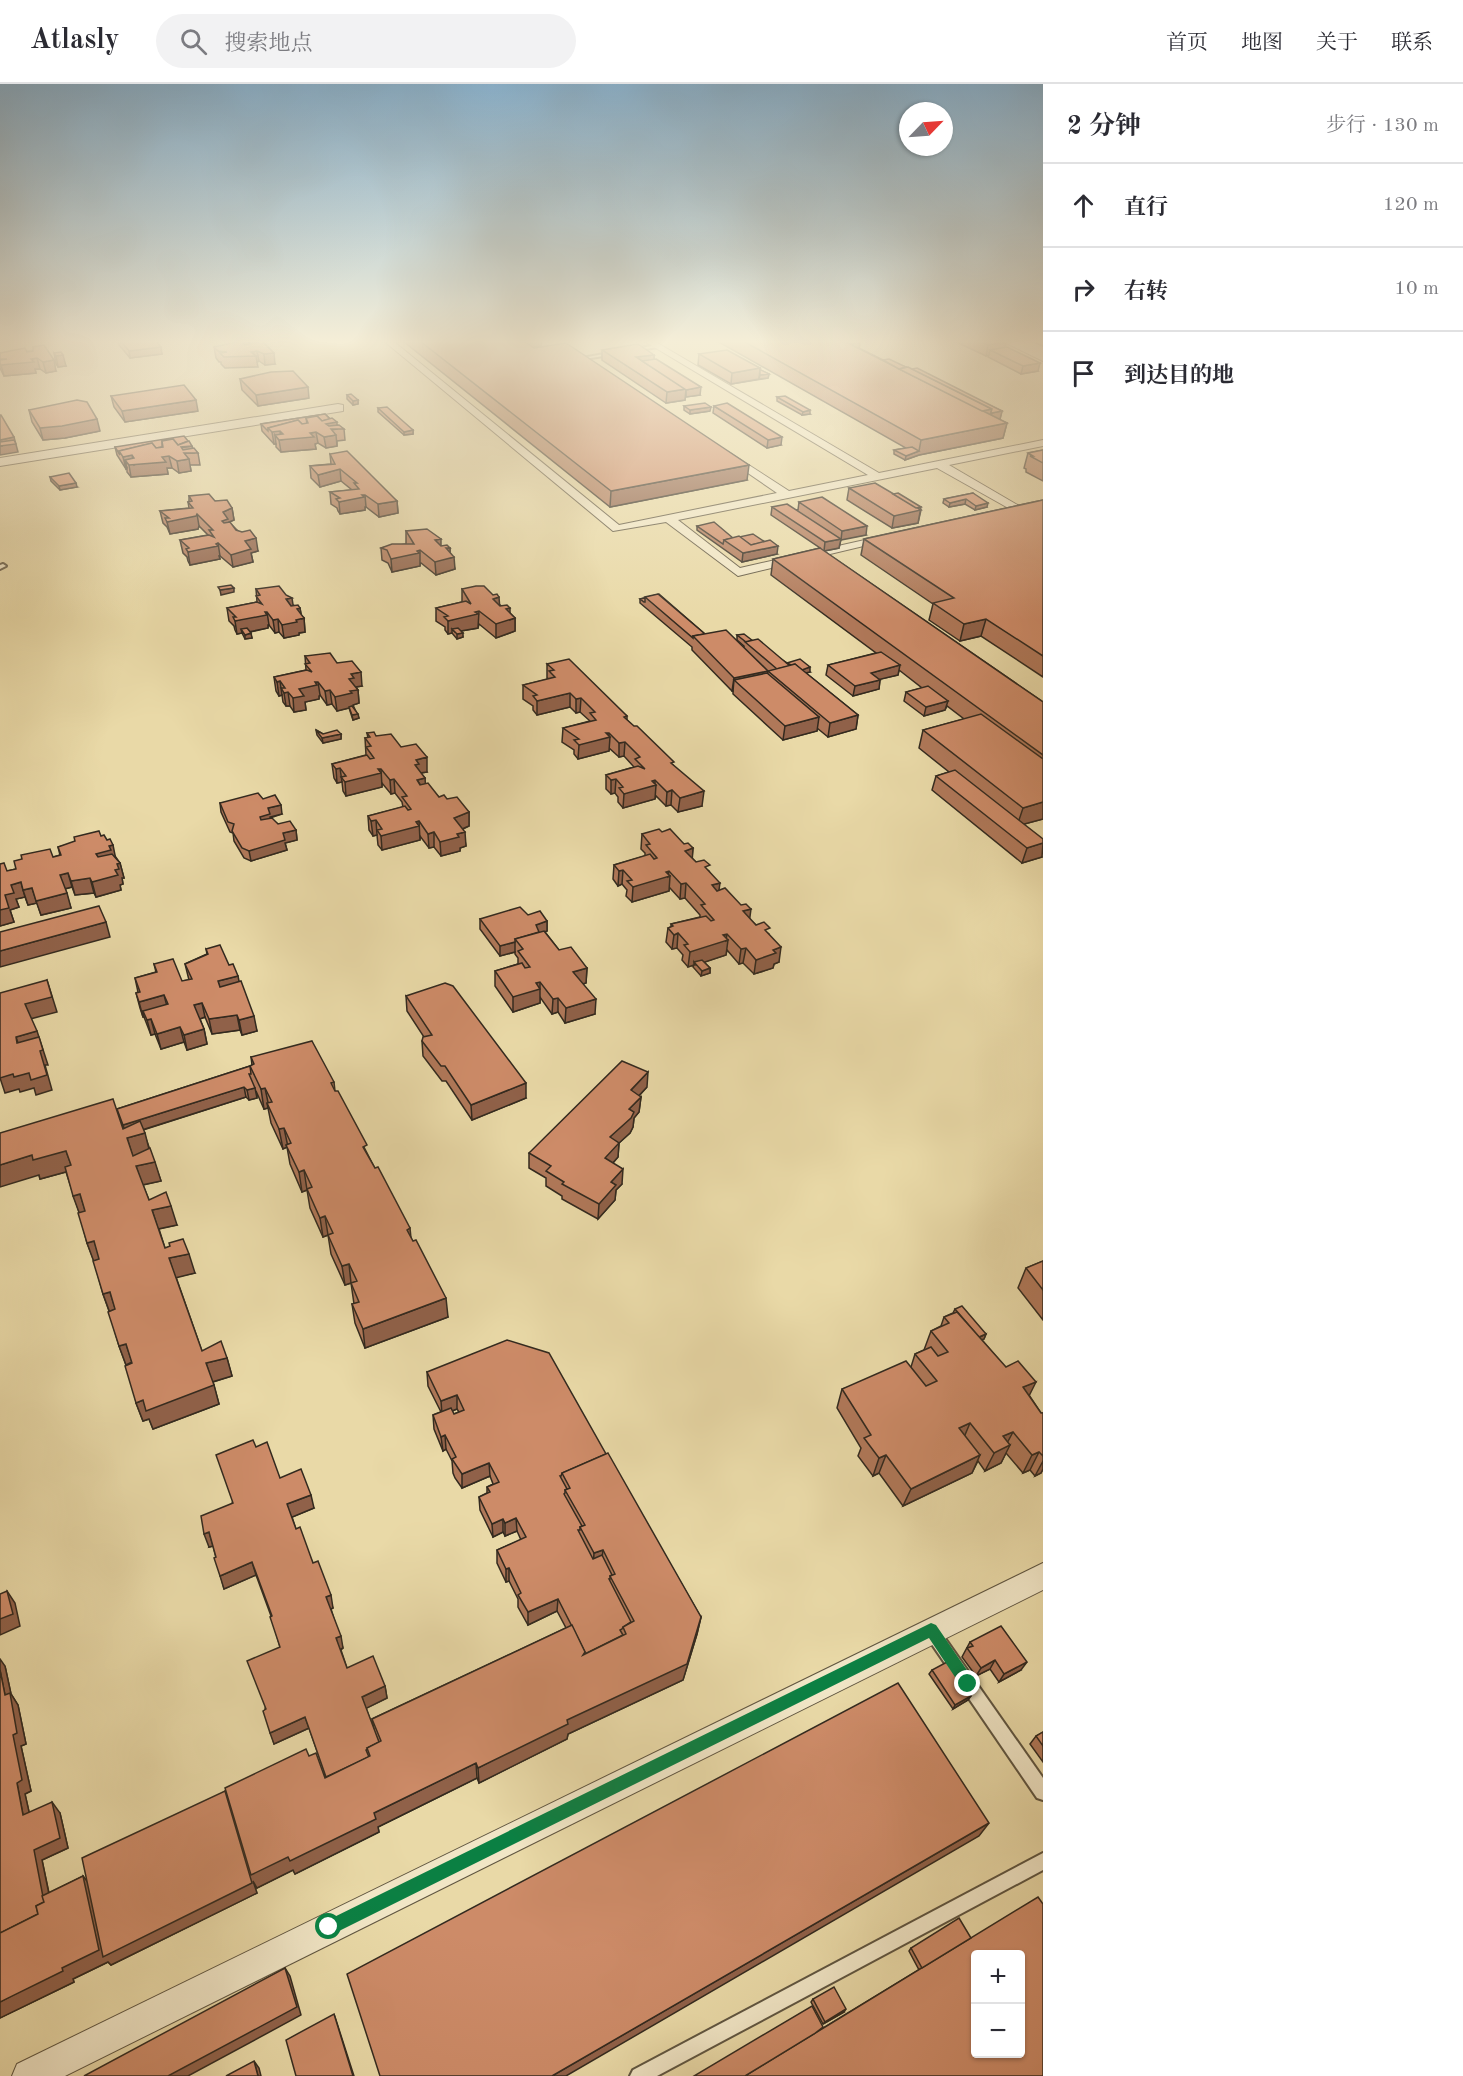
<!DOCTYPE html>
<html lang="zh">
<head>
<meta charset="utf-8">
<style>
  body { margin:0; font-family:"Old Standard TT","Noto Serif SC",serif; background:#f2f2f3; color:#2b2b33 }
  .controls { position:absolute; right:18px; bottom:18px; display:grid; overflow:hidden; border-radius:6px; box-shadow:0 2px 4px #0004 }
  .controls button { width:54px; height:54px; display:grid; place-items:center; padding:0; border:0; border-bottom:2px solid #e1e1e2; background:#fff; color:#2b2b33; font:30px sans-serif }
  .compass { position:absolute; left:899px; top:18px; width:54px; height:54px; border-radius:50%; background:#fff; box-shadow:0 2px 4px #0004; rotate:65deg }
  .stop { position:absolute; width:18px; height:18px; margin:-14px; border:4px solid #0b8043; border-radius:50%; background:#fff }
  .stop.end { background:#0b8043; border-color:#fff; box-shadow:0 2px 6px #0008 }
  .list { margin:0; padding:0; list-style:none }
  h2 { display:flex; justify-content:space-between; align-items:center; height:78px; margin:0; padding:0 24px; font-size:26px }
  h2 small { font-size:20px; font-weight:400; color:#7c7c81 }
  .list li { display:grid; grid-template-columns:39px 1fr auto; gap:18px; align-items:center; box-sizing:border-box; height:84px; padding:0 24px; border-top:2px solid #e1e1e2 }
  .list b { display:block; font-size:22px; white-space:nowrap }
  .list em { font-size:20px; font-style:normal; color:#7c7c81 }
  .icon { flex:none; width:33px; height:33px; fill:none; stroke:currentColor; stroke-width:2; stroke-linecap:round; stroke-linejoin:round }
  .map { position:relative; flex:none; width:1043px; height:1992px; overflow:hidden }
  header { display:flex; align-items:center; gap:36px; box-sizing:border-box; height:84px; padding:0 30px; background:#fff; border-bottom:2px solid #e1e1e2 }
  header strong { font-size:28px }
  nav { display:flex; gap:33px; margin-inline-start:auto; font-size:21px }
  .search { width:420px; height:54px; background:#f2f2f3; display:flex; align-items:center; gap:15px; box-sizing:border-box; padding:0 21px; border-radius:33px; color:#7c7c81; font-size:22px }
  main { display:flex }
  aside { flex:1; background:#fff }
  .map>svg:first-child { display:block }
</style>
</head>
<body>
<header>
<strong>Atlasly</strong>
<div class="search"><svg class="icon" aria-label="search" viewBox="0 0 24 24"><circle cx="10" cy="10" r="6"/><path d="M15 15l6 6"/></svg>搜索地点</div>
<nav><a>首页</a><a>地图</a><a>关于</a><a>联系</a></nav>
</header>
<main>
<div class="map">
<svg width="1043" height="1992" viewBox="0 0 1043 1992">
  <rect width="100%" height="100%" fill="#e9d9a7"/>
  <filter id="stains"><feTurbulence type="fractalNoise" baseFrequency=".00333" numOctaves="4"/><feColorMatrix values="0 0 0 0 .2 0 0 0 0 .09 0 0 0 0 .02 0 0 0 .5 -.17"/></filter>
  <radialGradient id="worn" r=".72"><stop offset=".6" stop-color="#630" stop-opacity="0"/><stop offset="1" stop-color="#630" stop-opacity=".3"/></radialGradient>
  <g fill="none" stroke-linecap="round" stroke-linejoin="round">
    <defs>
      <g id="service">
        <polygon points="657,261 659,263 631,267 629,266"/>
        <polygon points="615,268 617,270 584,275 582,274"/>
        <polygon points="3,480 6,482 0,485 0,481"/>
        <polygon points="932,1541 937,1543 1043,1694 1043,1716 1037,1714 927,1553 925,1548 927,1543"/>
        <polygon points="1043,1769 1043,1786 657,1992 630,1992 633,1986"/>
      </g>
      <g id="minor">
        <polygon points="384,257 393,257 619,441 777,409 723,372 723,368 727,367 789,407 868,391 644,257 654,257 879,389 1043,356 1043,362 949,381 1026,426 1003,433 997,430 999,428 1010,425 937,384 678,436 740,484 887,451 893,455 738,492 666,438 613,447"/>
        <polygon points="1002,257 1013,257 1043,271 1043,277"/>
        <polygon points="1043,1479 1043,1506 65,1992 12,1992 17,1980"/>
      </g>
      <polygon id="tertiary" points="338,320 343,321 343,327 0,382 0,374"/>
      <polygon id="secondary" points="1012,257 1029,257 1043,263 1043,272"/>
    </defs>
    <!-- service casing -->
    <use href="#service" stroke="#605641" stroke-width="4"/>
    <!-- minor casing -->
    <use href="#minor" stroke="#605641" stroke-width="2"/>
    <!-- tertiary casing -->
    <use href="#tertiary" stroke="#605641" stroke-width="2"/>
    <!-- secondary casing -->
    <use href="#secondary" stroke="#332a1f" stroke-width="4"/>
    <!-- service -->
    <use href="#service" fill="#f1e6c6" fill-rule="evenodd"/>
    <!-- minor -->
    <use href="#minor" fill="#f1e6c6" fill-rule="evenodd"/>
    <!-- tertiary -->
    <use href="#tertiary" fill="#f1e6c6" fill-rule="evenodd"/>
    <!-- secondary -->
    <use href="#secondary" fill="#f1e6c6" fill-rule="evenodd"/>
  </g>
  <!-- wall -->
  <g fill="#b07859" stroke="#332a1f" stroke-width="1.5" fill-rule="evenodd">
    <polygon points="118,257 156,257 162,270 130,274 119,261"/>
    <polygon points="249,257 275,280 265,281 259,277 257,278 258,283 225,284 221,280 221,278 219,278 216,274 214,263 249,260"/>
    <polygon points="403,257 541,257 541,262 533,263 747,396 610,423"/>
    <polygon points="717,257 855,257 860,259 859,264 883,276 906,283 1002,327 1000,335 998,335 1007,339 1003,354 919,371 905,376 894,370 894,366 906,364"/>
    <polygon points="954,257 1003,257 1006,258 1005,264 1038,287 1021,290 988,273 989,271 986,272"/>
    <polygon points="602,266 654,271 654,275 700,311 685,313 685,316 666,319 602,276"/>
    <polygon points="33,267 56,287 46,289 40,285 35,285 36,289 4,292 0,284 0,269"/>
    <polygon points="54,269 66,282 58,283 56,280"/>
    <polygon points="699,270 760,284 760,286 769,290 768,294 731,300 698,281"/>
    <polygon points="240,295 309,314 258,322 242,306"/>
    <polygon points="347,311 358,316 358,320 353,321 347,315"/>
    <polygon points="111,312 198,327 125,338 114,323"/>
    <polygon points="777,313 810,330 802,331 777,317"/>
    <polygon points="684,322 710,327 690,330 684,326"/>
    <polygon points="714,322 781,361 767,364 713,329"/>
    <polygon points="378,324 413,346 413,350 404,351 378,328"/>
    <polygon points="29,326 100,347 65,354 43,356 32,338"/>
    <polygon points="325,330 337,341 344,345 345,356 337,357 337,362 326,364 318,359 315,360 316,365 281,368 276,363 276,360 274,360 262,347 261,340"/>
    <polygon points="115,363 193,365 198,369 200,381 190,381 191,387 179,389 172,384 167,384 168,390 131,393 127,388 127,384 126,385 117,371"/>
    <polygon points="1043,366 1043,397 1026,388 1026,385 1024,384 1028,369"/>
    <polygon points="330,370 397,417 398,429 379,433 366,423 365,423 365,426 340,430 338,427 337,424 331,420 330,408 352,406 341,397 320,403 311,394 310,382 331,380"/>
    <polygon points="50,393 77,403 60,406 51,397"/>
    <polygon points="849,404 920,426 921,426 918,439 892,444 847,416"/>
    <polygon points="973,409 987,423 975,426 965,420 949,423 943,419 944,415"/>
    <polygon points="189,412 215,417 232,424 234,436 229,438 258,467 251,469 253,478 233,483 220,472 219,472 220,475 190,481 188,477 187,473 183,469 180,456 208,451 199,442 198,445 170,450 167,443 163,439 160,427 189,424 188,418 189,417"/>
    <polygon points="1043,416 1043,593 981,552 960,557 929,536 933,520 861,471 864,455"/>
    <polygon points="799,418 866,451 841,455 839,464 824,467 1043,618 1043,735 1024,740 1042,773 1022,779 932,706 936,692 949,688 919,664 923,646 964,635 947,622 945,626 924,632 904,617 906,608 922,604 899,586 898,591 880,595 879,605 853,612 826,591 828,581 876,569 771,491 773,475 820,464 771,431 772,423 798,426"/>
    <polygon points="697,442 733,454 777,470 742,478 697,446"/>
    <polygon points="406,447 441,462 450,464 450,468 455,485 436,491 421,479 420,479 420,482 392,488 388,479 382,476 381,464 406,460"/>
    <polygon points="256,505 300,524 301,531 304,534 305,548 299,549 299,551 284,554 279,548 275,549 269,541 268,541 268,544 250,548 252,554 245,555 242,549 237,550 235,546 234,542 229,537 227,524 257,518"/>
    <polygon points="462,505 500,521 510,529 515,534 515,547 496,554 479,540 478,544 461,547 463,553 457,555 452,549 448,550 445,546 445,543 436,537 436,524 462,518"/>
    <polygon points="659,510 705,550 744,564 744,562 737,556 737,551 753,557 787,579 810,588 806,589 858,631 856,645 828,653 817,644 817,647 783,656 733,610 733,607 732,607 692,566 692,563 640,519 640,515"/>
    <polygon points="305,572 337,579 362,602 356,603 358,606 359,619 353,621 359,634 353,636 349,624 337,627 332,620 327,621 320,611 319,612 319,615 305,618 306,626 294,628 290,622 286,622 283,618 282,611 279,612 276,607 274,593 306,586"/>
    <polygon points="547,580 627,632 627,636 673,681 702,722 678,728 671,721 666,722 656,712 655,715 623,724 618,718 618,713 615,709 611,710 606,705 606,691 634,683 624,672 619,673 609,664 609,667 578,675 574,670 574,666 562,658 563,644 590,637 580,628 576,629 570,623 537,631 533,626 533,622 523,615 523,601 549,595 547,594"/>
    <polygon points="316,646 323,650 341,650 341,655 323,659 317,651"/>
    <polygon points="367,649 376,652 401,663 427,688 421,689 425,694 425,700 439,713 447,715 469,728 469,742 463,745 466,762 460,764 460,767 441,772 434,763 429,764 420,752 420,756 382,766 378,761 377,751 373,752 369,746 368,732 403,723 402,718 395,709 391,710 382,699 382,703 346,712 343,707 342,698 337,699 334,694 332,680 366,671 365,654 368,654"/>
    <polygon points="263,715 282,730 270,734 278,740 296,746 297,756 285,759 287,766 251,777 244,774 234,757 233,749 230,748 221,728 220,719"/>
    <polygon points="662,748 684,760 693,764 692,774 696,778 709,787 719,806 756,841 769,850 779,878 774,880 773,884 754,890 743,879 739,880 727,866 726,871 704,878 710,884 710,889 701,892 693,883 694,881 688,883 682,876 683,871 677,864 672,865 666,858 668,844 671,843 671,840 700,833 700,831 685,814 680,815 669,803 669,807 632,818 626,812 627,806 622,800 618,802 613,795 614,781 645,772 645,769 641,765 642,750"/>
    <polygon points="101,752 120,779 124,794 122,794 123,800 120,801 121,806 96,813 94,809 75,811 72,803 65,805 71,824 41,831 37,819 28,821 25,813 16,815 19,823 10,826 14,838 0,842 0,780 7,787 16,785 60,771 58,763"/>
    <polygon points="528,831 547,837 547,847 545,848 559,866 587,884 586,899 583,900 595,930 565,939 558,928 552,930 540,913 540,919 513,928 495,902 495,887 518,880 518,874 515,870 515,868 500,872 480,845 480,835"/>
    <polygon points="206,865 229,881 239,898 257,947 242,951 240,946 212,950 205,933 200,935 204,945 207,960 187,966 184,958 161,965 155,950 151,951 144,933 143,933 140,924 136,909 138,908 135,894 156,888 154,880 182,897 189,896 185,880 207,870"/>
    <polygon points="406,912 526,1014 472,1036 446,997 442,997 423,972 422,957 424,953 407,927"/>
    <polygon points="251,973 334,998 335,1007 411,1154 448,1233 365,1264 355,1239 352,1220 354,1220 351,1199 345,1201 331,1170 328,1151 323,1153 310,1124 307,1106 302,1108 290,1080 287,1063 283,1065 271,1039 268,1024 264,1025 256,1007 257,1014 249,1016 246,1013 143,1046 161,1097 143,1101 149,1116 177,1141 159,1145 165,1164 195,1189 176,1193 202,1267 227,1274 232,1292 213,1298 219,1320 153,1345 149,1335 143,1337 136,1319 131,1279 126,1281 119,1262 109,1227 103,1210 94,1177 87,1159 79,1128 66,1088 40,1095 39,1091 123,1044 117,1025 250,982 252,981"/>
    <polygon points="647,1003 639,1012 641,1013 639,1028 634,1034 633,1043 630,1049 619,1059 618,1073 613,1079 622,1100 616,1106 615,1116 598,1135 562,1115 562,1112 546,1102 546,1094 529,1084 529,1069"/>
    <polygon points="1043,1177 1043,1236 1018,1204 1026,1184"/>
    <polygon points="955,1225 986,1250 984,1255 982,1256 1029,1311 1041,1329 1043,1329 1043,1385 1041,1389 1035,1392 1030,1386 1023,1389 1006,1369 1001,1379 985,1387 978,1377 972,1389 903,1422 879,1389 873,1392 858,1372 861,1364 837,1324 842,1305 911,1283 915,1270 924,1266 931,1247 941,1242 944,1233 953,1229"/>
    <path d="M427 1288 606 1370 701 1533 697 1550 683 1596 568 1650 567 1655 479 1699 477 1694 378 1743 379 1748 295 1790 293 1786 257 1804 253 1797 257 1809 111 1881 108 1878 73 1895 74 1898 0 1934 5 1582 11 1610 18 1621 26 1660 21 1662 31 1707 25 1710 29 1728 60 1729 68 1764 42 1776 49 1809 83 1792 87 1798 309 1672 326 1693 309 1644 274 1660 265 1625 280 1563 271 1532 256 1491 224 1505 213 1462 209 1463 232 1419 256 1363 280 1394 314 1424 292 1433 296 1445 313 1479 333 1524 331 1525 343 1564 341 1566 347 1584 385 1602 387 1614 366 1624 374 1646 372 1635 566 1544 557 1527 528 1541 518 1523V1515L509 1497 506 1498 497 1479V1466L521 1456 517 1447 505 1452 503 1448 493 1453 480 1426 479 1413 487 1409V1403L493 1400 490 1392 462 1404 455 1394 453 1389 452 1377 446 1365 443 1367 434 1345 433 1331 441 1328 428 1302ZM457 1325 459 1328 454 1330 452 1327Z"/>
    <polygon points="970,1558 1021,1586 999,1598 990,1585 976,1592 962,1573"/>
    <polygon points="932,1586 968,1616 953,1625 929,1590"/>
    <polygon points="1043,1648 1043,1678 1030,1660 1036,1652"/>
    <polygon points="971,1854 820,1946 919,1886 909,1867 911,1864"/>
    <polygon points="813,1915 844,1928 823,1940 811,1918"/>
  </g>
  <!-- shaded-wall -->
  <g fill="#906149" stroke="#332a1f" stroke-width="1.5">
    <polygon points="517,257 541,257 541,262 517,265"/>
    <polygon points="1006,258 1004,269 990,266 989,271 986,272 988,261"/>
    <polygon points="860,259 859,266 842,262"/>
    <polygon points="161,263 162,270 130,274 129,267"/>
    <polygon points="257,267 259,277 257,278 256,272 251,268"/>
    <polygon points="274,269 275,280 265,281 264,270"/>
    <polygon points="63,271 66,282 58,283 56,272"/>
    <polygon points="654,271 654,281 649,282 636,273"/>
    <polygon points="37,274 40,285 35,285 36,289 4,292 1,281"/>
    <polygon points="54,276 56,287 46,289 43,278"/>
    <polygon points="1040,279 1038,287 1021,290 1023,282"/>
    <polygon points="760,284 759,295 731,300 732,289"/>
    <polygon points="769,290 768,294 759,295 760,291"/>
    <polygon points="308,303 309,314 258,322 256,311"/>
    <polygon points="701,303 700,311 686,313 686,306"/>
    <polygon points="686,305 685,316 666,319 667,308"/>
    <polygon points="196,316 198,327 125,338 122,327"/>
    <polygon points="358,316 358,320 353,321 353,317"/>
    <polygon points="711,323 710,327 690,330 690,326"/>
    <polygon points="992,325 989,336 977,328"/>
    <polygon points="810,326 810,330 802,331 803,328"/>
    <polygon points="1002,327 1000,335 990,336 992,329"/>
    <polygon points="97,335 100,347 65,354 43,356 40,344"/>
    <polygon points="337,338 337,345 331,346 322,339"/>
    <polygon points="1007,339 1003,354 919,371 905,376 906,372 919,367 921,356"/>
    <polygon points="298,340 283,350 280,347 281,356 316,348 318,359 315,360 316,365 281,368 279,356 275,351 276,360 274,360 272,348"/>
    <polygon points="413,346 413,350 404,351 404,348"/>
    <polygon points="336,351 337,362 326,364 324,353"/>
    <polygon points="14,353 18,368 0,371 0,362 2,362 0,356"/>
    <polygon points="782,353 781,361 767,364 768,356"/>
    <polygon points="192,362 194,369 184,369 179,364"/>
    <polygon points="157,368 169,372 172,384 167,384 168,390 131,393 129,381 125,376 127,384 126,385 123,373 132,371 134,381"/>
    <polygon points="189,375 191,387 179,389 177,377"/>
    <polygon points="749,381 747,396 610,423 611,407"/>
    <polygon points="340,385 341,397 320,403 318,391"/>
    <polygon points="76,399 77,403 60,406 59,402"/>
    <polygon points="365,411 366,423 365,423 365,426 340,430 339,418"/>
    <polygon points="966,415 965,420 949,423 950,419"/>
    <polygon points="397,417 398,429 379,433 378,420"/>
    <polygon points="988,419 987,423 975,426 976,422"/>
    <polygon points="921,423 918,439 892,444 894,432 911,425"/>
    <polygon points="232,424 234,436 229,438 230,448 222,437 223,428"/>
    <polygon points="197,430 199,442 198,445 170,450 167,438"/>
    <polygon points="867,442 866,451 841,456 842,447"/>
    <polygon points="256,454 258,467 251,469 253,478 233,483 231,471 245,457"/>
    <polygon points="441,455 441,467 435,456"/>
    <polygon points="841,455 839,464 824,467 825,458"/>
    <polygon points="218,459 220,472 219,472 220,475 190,481 188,468"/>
    <polygon points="778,462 777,470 742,478 743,469"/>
    <polygon points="446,464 450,464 450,474 454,473 455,485 436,491 435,478"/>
    <polygon points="420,466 420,482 392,488 391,475"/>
    <polygon points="234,504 234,508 221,511 220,506"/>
    <polygon points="499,513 500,526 493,515"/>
    <polygon points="292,514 294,527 286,515"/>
    <polygon points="300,524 302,535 304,534 305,548 299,549 299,551 284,554 282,541 297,525"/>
    <polygon points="510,524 510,536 515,534 515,547 496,554 496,540 506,525"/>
    <polygon points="479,527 478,544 455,548 452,545 452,549 448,550 448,537"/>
    <polygon points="267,528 269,541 268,541 268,544 243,549 241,545 242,549 237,550 235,537"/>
    <polygon points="278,535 279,548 275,549 273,536"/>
    <polygon points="986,535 981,552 960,557 964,540"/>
    <polygon points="251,549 252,554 245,555 245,551"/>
    <polygon points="463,549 463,553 457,555 457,550"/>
    <polygon points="900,581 898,591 869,598 871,589"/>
    <polygon points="810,583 810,588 797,591 798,587"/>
    <polygon points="768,587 766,601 734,596 733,607 732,607 734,594"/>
    <polygon points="361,588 362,602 355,603 358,606 359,619 353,621 353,623 337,627 335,613 349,595 351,590"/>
    <polygon points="880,596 879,605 853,612 855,602"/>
    <polygon points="280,597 282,611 279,612 277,598"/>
    <polygon points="315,598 318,598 320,611 319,612 319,615 305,618 306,626 294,628 293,614 299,605"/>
    <polygon points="330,606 332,620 327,621 325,607"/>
    <polygon points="288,608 290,622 286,622 284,609"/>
    <polygon points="570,609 570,623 537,631 537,617"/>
    <polygon points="581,614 580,628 576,629 576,615"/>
    <polygon points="948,617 945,626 924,632 926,623"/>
    <polygon points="358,630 359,634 353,636 352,631"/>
    <polygon points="858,631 856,645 828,653 830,639"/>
    <polygon points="819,633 817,647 783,656 785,642"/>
    <polygon points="606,649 609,649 609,653 610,653 609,667 578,675 579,661"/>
    <polygon points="341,650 341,655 323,659 322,654"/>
    <polygon points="625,658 624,672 619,673 619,659"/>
    <polygon points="427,673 427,688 420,689 415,681 416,676"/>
    <polygon points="340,684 342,698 337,699 336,685"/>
    <polygon points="381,685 382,703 346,712 345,698"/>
    <polygon points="425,694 426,709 417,696"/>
    <polygon points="394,695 395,709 391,710 390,696"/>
    <polygon points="616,695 615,709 611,710 611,696"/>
    <polygon points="655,696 655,701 656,701 655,715 623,724 624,710"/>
    <polygon points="672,706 671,721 666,722 667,708"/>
    <polygon points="704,707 702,722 678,728 680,714"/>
    <polygon points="1043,718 1043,735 1017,742 1023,724"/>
    <polygon points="281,721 282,730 270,733 271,740 261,743 260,733 268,724"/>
    <polygon points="469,728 469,742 455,748 454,734"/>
    <polygon points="376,736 377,751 373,752 371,737"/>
    <polygon points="419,737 420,756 382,766 381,752"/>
    <polygon points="296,746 297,756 285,759 287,766 251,777 249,767 283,749"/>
    <polygon points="434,748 434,763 429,764 428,750"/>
    <polygon points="465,748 466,762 460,764 460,767 441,772 440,758 457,750"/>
    <polygon points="1043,759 1042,773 1022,779 1027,764"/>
    <polygon points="113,761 116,776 100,784 96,770 109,762"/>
    <polygon points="693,764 692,779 685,767"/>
    <polygon points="120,779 124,794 122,794 123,800 120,801 121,806 96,813 92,798 115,786 117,780"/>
    <polygon points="623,786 622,800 618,802 619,787"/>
    <polygon points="669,787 668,793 670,792 669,807 632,818 633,803"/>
    <polygon points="68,789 72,803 64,805 60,791"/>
    <polygon points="90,794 94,809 75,811 71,797"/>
    <polygon points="21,798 25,813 16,815 19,823 10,826 14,838 0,842 0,826 5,811 11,801"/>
    <polygon points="686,799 685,814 680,815 681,800"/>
    <polygon points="720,799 718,813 712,801"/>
    <polygon points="32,804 37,819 28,821 23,806"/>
    <polygon points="67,809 71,824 41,831 36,817"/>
    <polygon points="751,825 749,840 743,827"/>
    <polygon points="547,837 547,847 536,851 536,841"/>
    <polygon points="106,838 110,853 0,883 0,867"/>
    <polygon points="678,849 677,864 672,865 674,851"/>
    <polygon points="727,850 726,857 728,856 726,871 696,881 694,878 694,881 688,883 690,868"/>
    <polygon points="515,858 515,868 500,872 500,862"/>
    <polygon points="781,863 779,878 774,880 773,884 754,890 756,876 773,866"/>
    <polygon points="746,864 743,879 739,880 741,865"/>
    <polygon points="587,884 586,899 572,903 573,888"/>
    <polygon points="710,884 710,889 701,892 702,887"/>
    <polygon points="238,892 241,907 221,912 218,897"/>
    <polygon points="47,896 57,928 30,935 25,920"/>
    <polygon points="540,898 540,919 513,928 513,913 536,899"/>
    <polygon points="164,911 168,926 143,927 144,933 143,933 139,918"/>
    <polygon points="558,914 558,928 552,930 553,915"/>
    <polygon points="596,915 595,930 565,939 566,924"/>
    <polygon points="202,919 205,933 197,936 194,921"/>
    <polygon points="237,931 240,946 212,950 209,935"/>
    <polygon points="254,932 257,947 242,951 239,936"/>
    <polygon points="151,935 155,950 151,951 147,936"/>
    <polygon points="180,943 184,958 161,965 157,950"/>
    <polygon points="204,945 207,960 187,966 184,951"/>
    <polygon points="37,947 48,981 45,981 52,1006 36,1011 34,1004 20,1008 19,1005 5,1009 0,994 21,968 16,953"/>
    <polygon points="648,988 647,1003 630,1021 631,1006"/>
    <polygon points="526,999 526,1014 472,1036 471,1021"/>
    <polygon points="244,1003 246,1013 126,1051 123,1041"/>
    <polygon points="255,1004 257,1014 249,1016 247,1006"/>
    <polygon points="265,1004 269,1023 267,1019 268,1024 264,1025 261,1005"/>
    <polygon points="641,1013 639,1028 634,1034 633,1043 630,1049 619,1059 618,1073 604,1089 605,1074 610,1053 629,1025"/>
    <polygon points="284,1044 288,1063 286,1061 287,1063 283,1065 279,1045"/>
    <polygon points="145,1049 150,1069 133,1073 127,1054"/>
    <polygon points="66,1067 73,1086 40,1095 39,1091 0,1103 0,1081 32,1071"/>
    <polygon points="155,1078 161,1097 142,1101 136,1082"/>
    <polygon points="623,1085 622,1100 616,1106 615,1116 598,1135 599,1120 611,1098"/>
    <polygon points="304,1086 307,1106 302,1108 299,1088"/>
    <polygon points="80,1110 86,1129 80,1131 73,1112"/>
    <polygon points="171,1122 177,1141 158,1145 152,1126"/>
    <polygon points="325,1132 328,1151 323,1153 320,1134"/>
    <polygon points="410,1144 412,1164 407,1146"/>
    <polygon points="94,1157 101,1176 94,1178 87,1159"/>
    <polygon points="189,1170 195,1189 175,1194 169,1174"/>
    <polygon points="349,1180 351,1199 345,1201 342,1182"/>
    <polygon points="110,1208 116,1227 110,1229 103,1210"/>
    <polygon points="446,1214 448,1233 365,1264 363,1245"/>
    <polygon points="986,1250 984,1255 976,1258 978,1254"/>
    <polygon points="126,1260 132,1278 126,1281 119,1262"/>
    <polygon points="227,1274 232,1292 212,1298 206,1279"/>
    <polygon points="1036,1298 1027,1316 1023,1303"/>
    <polygon points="214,1301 219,1320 153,1345 149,1335 143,1337 136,1319 143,1316"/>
    <polygon points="457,1311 457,1325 442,1331 441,1317"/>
    <polygon points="970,1339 962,1358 959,1344"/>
    <polygon points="1013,1348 1005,1363 1010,1361 1001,1379 985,1387 1003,1352"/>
    <polygon points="445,1351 446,1365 443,1367 441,1353"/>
    <polygon points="1039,1368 1030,1386 1023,1389 1032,1371"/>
    <polygon points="886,1371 879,1389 873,1392 879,1374"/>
    <polygon points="980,1371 972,1389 903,1422 911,1405"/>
    <polygon points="1043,1377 1043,1385 1041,1389 1035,1392"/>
    <polygon points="489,1379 490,1392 462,1404 462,1390"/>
    <polygon points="311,1411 314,1424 290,1434 287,1420"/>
    <polygon points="516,1434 517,1447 505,1452 505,1439"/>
    <polygon points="503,1435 503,1448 493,1453 492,1440"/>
    <polygon points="209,1448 213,1462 209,1463 204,1450"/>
    <polygon points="603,1466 601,1483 593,1486 594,1469"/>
    <polygon points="252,1478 256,1491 224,1505 220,1492"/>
    <polygon points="509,1484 509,1497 506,1498 506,1485"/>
    <polygon points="7,1507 15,1519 20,1542 0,1551 0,1535"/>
    <polygon points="331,1511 333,1524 329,1526 326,1513"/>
    <polygon points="558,1515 557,1527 528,1541 528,1528"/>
    <polygon points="701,1533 697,1550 683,1596 568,1650 567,1655 479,1699 478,1684 567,1636"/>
    <polygon points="341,1552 343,1564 339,1566 336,1554"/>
    <polygon points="0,1575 5,1582 11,1610 18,1621 26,1660 21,1662 31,1707 25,1710 32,1741 23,1731 17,1699 5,1611 0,1586"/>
    <polygon points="995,1576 990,1585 976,1592 981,1584"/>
    <polygon points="1027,1578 1021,1586 999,1598 1004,1590"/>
    <polygon points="385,1602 387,1614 365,1625 362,1613"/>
    <polygon points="971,1612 968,1616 953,1625 955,1621"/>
    <polygon points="305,1633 309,1644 274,1660 270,1649"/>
    <polygon points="476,1679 477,1694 378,1743 379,1748 295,1790 293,1786 257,1804 253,1797 257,1809 111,1881 108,1878 73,1895 74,1898 0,1934 0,1918 62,1884 83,1792 93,1805 225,1707 374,1729"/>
    <polygon points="52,1718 60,1729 68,1764 42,1776 53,1830 0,1865 34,1766"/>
    <polygon points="989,1739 979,1752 566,1992 552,1992"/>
    <polygon points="285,1884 290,1892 301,1931 188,1992 168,1992"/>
    <polygon points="846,1925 844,1928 823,1940 825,1938"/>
    <polygon points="334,1930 336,1936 354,1992 353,1992"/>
    <polygon points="254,1977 259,1984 261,1992 258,1992"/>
  </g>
  <!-- building -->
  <g fill="#cd8b68" stroke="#332a1f" stroke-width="1.5" fill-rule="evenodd">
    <polygon points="121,257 156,257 161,263 129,267"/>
    <polygon points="241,257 245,261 251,260 249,257 262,257 274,269 264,270 257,267 251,268 256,272 224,273 220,269 227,268 218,267 214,263"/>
    <polygon points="420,257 524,257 534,264 566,259 749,381 611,407"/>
    <polygon points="743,257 844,257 1007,339 921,356"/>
    <polygon points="844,257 855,257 860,259 851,260"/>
    <polygon points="979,257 1003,257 1006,258 988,261"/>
    <polygon points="638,260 654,271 636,273 686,305 667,308 602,266"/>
    <polygon points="44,261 54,276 43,278 37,274 31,275 34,278 1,281 0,279 0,276 7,275 0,275 0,269 25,264 27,268 33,267 33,263"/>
    <polygon points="1007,263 1040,279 1023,282 990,266"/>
    <polygon points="727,266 760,284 732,289 699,270"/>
    <polygon points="61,268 63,271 56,272 54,269"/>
    <polygon points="656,275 701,303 686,306 642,277"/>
    <polygon points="889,275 906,283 899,285 883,276"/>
    <polygon points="908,283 992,325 982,327 899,285"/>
    <polygon points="917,284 1002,327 992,329 991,328 992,325 912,285"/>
    <polygon points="760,286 761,286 769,290 760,291"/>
    <polygon points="293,287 308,303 256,311 240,295 271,288"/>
    <polygon points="184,301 196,316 122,327 111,312"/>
    <polygon points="351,310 358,316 353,317 347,311"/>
    <polygon points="785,312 810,326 803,328 777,313"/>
    <polygon points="77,316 87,318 97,335 62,342 40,344 29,326"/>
    <polygon points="705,319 711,323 690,326 684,322"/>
    <polygon points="727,319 782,353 768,356 714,322"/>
    <polygon points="387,323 413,346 404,348 378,324"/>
    <polygon points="325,330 330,335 322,337 317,332 306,334 307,340 302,340 298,336 268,344 268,347 261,340"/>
    <polygon points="0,331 1,331 14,353 0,356"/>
    <polygon points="317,332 322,337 332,334 337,338 326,340 329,342 339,341 344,345 331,345 336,351 324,353 316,348 310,349 314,353 279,356 275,351 283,350 280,347 272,348 268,344 298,336 302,340 308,339 306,334"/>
    <polygon points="184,352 188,357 178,361 173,355 162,357 162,363 156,364 152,359 119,367 120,371 115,363"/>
    <polygon points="173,355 178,361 189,357 192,362 181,363 183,366 194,364 198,369 184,369 189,375 177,377 169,372 162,373 166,378 129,381 125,376 134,374 132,371 123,373 119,367 152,359 156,364 163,363 162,357"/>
    <polygon points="14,356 16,360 0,362 0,358"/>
    <polygon points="912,363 919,367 906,372 894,366"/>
    <polygon points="1043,366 1043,379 1030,372 1033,372 1028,369"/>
    <polygon points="347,367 397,417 378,420 365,411 362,411 364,413 339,418 336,415 340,414 330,408 359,405 354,399 357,399 340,385 318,391 310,382 335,380 330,370"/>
    <polygon points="69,389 76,399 59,402 50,393"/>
    <polygon points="875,399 921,426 894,432 849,404"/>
    <polygon points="898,409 921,423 916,424 893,410"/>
    <polygon points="973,409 988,419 976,422 966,415 950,419 944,415"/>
    <polygon points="209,410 215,417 227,416 232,424 223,428 228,435 222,437 224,439 230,438 236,446 242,448 250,446 256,454 245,457 251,465 231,471 218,459 216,460 218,462 188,468 186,465 189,464 180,456 209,451 214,453 209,446 213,446 197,430 196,432 167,438 165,434 169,434 160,427 193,424 188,418 192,417 189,412"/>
    <polygon points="822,413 867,442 842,447 799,418"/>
    <polygon points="1043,416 1043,572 986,535 964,540 933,519 954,514 864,455"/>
    <polygon points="787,420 841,455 825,458 772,423"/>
    <polygon points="714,438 733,454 724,456 723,460 697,442"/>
    <polygon points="427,445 441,455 435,456 441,462 447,461 450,464 446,464 454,473 435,478 420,466 417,467 419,469 391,475 387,466 381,464 392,460 414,460 406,447"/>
    <polygon points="753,450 765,458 751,461 739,453"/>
    <polygon points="739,452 751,461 770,456 778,462 743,469 724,456"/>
    <polygon points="820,464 1043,618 1043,671 773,475"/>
    <polygon points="231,501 234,504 220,506 218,503"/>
    <polygon points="279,502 286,511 292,514 286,515 291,522 298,521 300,524 297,525 304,534 296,536 297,538 282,541 278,535 273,536 267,528 265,528 267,531 235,537 233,533 236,533 227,524 257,518 262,520 256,512 260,511 256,505"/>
    <polygon points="476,502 484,502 493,511 497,510 499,513 493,515 500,522 507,521 510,524 506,525 515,534 496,540 479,527 475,528 478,530 448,537 444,533 448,532 436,524 466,517 471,520 462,505"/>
    <polygon points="658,510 705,550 693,552 693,554 645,513"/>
    <polygon points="645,514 645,518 644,518 640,515"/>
    <polygon points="247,544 251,549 245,551 241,545"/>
    <polygon points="458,544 463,549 457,550 452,545"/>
    <polygon points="726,546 768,587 734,594 693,552"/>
    <polygon points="744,550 753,557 746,558 737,551"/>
    <polygon points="758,555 790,582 777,585 745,558"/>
    <polygon points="881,568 900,581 871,589 880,596 855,602 828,581"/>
    <polygon points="330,569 337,579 352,577 361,588 351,590 354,594 349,595 358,606 350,607 352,609 335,613 330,606 325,607 318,598 315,598 317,601 299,605 304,612 293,614 288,608 284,609 281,604 285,604 280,597 277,598 274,593 307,586 312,588 305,580 310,579 305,572"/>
    <polygon points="569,575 627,632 624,633 634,642 637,642 674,678 671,679 704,707 680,714 672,706 667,708 655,696 652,697 656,701 624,710 619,704 623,703 616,695 611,696 606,691 638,682 645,685 635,675 640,673 625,658 619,659 609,649 606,649 610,653 579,661 574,656 579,655 563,644 596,636 590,629 595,628 581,614 576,615 570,609 537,617 533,612 537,611 523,601 555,593 549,587 554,586 547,580"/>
    <polygon points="800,575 810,583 802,586 795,580 791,581 787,579"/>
    <polygon points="795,580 858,631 830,639 768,587"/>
    <polygon points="767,589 819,633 785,642 734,596"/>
    <polygon points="928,602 948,617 926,623 906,608"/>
    <polygon points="352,622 358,630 352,631 349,623"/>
    <polygon points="981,630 1043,675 1043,718 1023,724 923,646"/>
    <polygon points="316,646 323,650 337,646 341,650 322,654"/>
    <polygon points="374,648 376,652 391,650 401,663 416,660 427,673 416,676 419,680 415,681 425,694 417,696 420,701 428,699 439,713 444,711 447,715 457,713 469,728 454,734 465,748 457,750 459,753 440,758 434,748 428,750 419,737 416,738 419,742 381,752 377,746 382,745 376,736 371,737 368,732 405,722 408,726 411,725 402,713 407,712 394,695 390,696 381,685 378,685 381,689 345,698 341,693 346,692 340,684 336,685 332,680 367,671 370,675 374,674 366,663 371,662 365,654 370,653 367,649"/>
    <polygon points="955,686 1043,755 1043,759 1027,764 936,692"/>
    <polygon points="258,709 263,715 275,711 281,721 268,724 270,730 260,733 261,736 272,734 278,740 290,737 296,746 283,749 285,756 249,767 242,764 232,747 234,740 228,738 220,719"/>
    <polygon points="659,745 662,748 670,745 684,760 688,759 693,764 685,767 696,778 704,776 710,781 705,783 720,799 712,801 717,807 725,804 741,821 746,820 751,825 743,827 756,841 764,838 770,844 765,846 781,863 773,866 776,869 756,876 746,864 741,865 727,850 723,851 728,856 690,868 684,861 688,860 678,849 674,851 668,844 673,842 671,840 706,832 711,837 714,836 701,821 705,820 686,799 681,800 669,787 666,788 670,792 633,803 627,797 632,796 623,786 619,787 614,781 650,770 654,775 657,774 646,761 650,760 642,750"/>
    <polygon points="99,747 101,752 104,751 107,756 110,755 113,761 109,762 111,766 96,770 98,773 112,770 120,779 117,780 119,785 115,786 118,791 92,798 90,794 71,797 68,789 60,791 67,809 36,817 32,804 23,806 21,798 11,801 14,809 5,811 9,824 0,826 0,780 4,779 7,787 16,785 14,777 22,775 21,771 50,765 53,773 61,771 58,763 75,757 74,753"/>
    <polygon points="99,822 106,838 0,867 0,848"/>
    <polygon points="520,823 528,831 540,827 547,837 536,841 539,848 515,855 515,858 500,862 480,835"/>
    <polygon points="544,847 559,866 571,863 587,884 573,888 596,915 566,924 558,914 553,915 540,898 536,899 540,905 513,913 495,887 522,879 525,884 530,883 518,867 523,865 515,855"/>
    <polygon points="220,861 229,881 233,880 238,892 218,897 220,903 241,897 254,932 239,936 237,931 209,935 202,919 194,921 204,945 184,951 180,943 157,950 151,935 147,936 143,927 168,920 164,911 139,918 136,909 140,908 135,894 157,888 154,880 173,875 182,897 192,895 185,880 208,870 206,865"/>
    <polygon points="702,876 710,884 702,887 694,878"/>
    <polygon points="47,896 52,913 25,920 37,947 16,953 17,959 39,953 43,966 40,967 47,991 31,996 29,989 14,993 13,990 0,994 0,909"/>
    <polygon points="445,899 453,902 526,999 471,1021 445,982 441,982 422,957 423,953 432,951 406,912"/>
    <polygon points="312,957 334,998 331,999 335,1007 338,1007 367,1061 363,1063 375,1084 378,1083 410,1144 407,1146 413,1157 416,1156 446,1214 363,1245 352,1220 359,1218 351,1199 357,1197 349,1180 342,1182 328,1151 333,1149 325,1132 320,1134 307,1105 312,1103 304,1086 299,1088 286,1061 291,1059 284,1044 279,1045 267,1019 272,1018 265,1004 261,1005 250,982 254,980 251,973"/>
    <polygon points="622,977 648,988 631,1006 641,1013 629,1025 634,1028 631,1034 610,1053 619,1059 605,1074 623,1085 611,1098 616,1101 599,1120 562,1100 564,1098 546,1087 551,1082 529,1069"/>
    <polygon points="250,982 251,990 249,990 255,1004 247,1006 244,1003 123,1041 117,1025"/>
    <polygon points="113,1015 123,1045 140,1037 145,1049 127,1054 133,1072 150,1064 155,1078 136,1082 149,1116 166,1108 171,1122 152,1126 165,1164 170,1162 169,1159 183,1155 189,1170 169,1174 202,1267 221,1257 227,1274 206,1279 214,1301 146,1327 143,1316 136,1319 125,1282 132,1279 126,1260 119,1262 108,1228 115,1225 110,1208 103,1210 93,1177 99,1175 94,1157 87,1159 78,1129 85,1127 80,1110 73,1112 65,1083 71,1081 66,1067 33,1076 32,1071 0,1081 0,1049"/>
    <polygon points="1043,1177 1043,1206 1026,1184"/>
    <polygon points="962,1222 986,1250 979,1253 955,1225"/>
    <polygon points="957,1228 1006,1283 1018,1277 1036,1298 1023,1303 1041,1329 1043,1329 1043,1372 1039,1368 1032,1371 1013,1348 1003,1352 1010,1361 994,1369 970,1339 959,1344 980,1371 911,1405 886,1371 879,1374 864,1354 871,1351 842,1305 906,1277 926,1302 937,1297 915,1270 931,1263 938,1272 948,1268 931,1247 949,1239 944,1233"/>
    <polygon points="507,1256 549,1269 606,1370 562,1389 561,1392 560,1392 567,1405 565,1406 565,1409 564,1410 582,1442 580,1443 580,1446 578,1446 593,1475 602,1471 612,1491 610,1492 610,1495 609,1495 631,1538 623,1543 622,1545 620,1546 623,1551 585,1570 585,1568 558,1515 528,1528 518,1511 521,1509 509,1484 506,1485 497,1466 526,1453 516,1434 505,1439 503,1435 492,1440 479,1413 490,1408 487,1403 499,1398 489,1379 462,1390 452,1375 456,1373 445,1351 441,1353 433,1331 451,1324 454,1330 464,1326 457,1311 441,1317 427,1288"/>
    <polygon points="253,1356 256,1363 267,1358 280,1394 301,1385 311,1411 287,1420 296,1445 300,1443 313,1479 318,1477 331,1511 326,1513 341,1552 336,1554 347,1584 373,1572 385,1602 362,1613 379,1658 367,1664 368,1665 366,1666 369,1673 326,1693 305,1633 270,1649 263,1627 266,1625 247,1577 280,1563 270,1533 272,1532 252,1478 220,1492 214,1474 216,1473 209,1448 204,1450 201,1432 233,1419 216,1371"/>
    <polygon points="608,1369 701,1533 687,1580 567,1636 568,1640 478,1684 476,1679 374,1729 376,1735 290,1777 288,1773 251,1791 225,1704 306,1665 309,1672 316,1669 325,1694 370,1672 367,1664 381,1657 372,1635 572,1541 585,1568 583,1571 626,1550 623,1543 634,1537 610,1492 615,1490 603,1466 594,1469 580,1443 585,1441 565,1406 570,1404 562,1389"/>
    <polygon points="7,1507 13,1530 0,1535 0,1510"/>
    <polygon points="1001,1542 1027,1578 1004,1590 995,1576 981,1584 967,1564 973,1562 970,1558"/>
    <polygon points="947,1578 971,1612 955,1621 932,1586"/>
    <polygon points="0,1586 5,1611 10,1609 17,1649 13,1651 22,1696 17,1699 23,1731 52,1718 60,1754 34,1766 44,1818 36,1822 38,1830 0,1849"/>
    <polygon points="898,1599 989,1739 552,1992 380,1992 347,1890"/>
    <polygon points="1043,1648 1043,1662 1036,1652"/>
    <polygon points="225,1707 252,1799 103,1873 82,1774"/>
    <polygon points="83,1792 99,1866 62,1884 63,1887 0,1918 0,1849 38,1830 36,1822 44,1818 42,1812"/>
    <path d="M1038 1813 1043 1820V1992H745ZM975 1870H1020V1970H975Z"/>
    <polygon points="959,1834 971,1854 922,1884 911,1864"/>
    <polygon points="285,1884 297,1923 168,1992 84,1992"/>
    <polygon points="834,1903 846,1925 825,1938 813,1915"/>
    <polygon points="812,1922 823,1943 814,1950 745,1992 694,1992"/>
    <polygon points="334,1930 353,1992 296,1992 286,1956"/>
    <polygon points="254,1977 258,1992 226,1992"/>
  </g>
  <!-- sky -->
  <linearGradient id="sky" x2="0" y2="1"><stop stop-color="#8ab5d3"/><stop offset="0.48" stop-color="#f5eed7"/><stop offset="1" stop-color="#f5eed7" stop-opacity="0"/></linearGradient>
  <rect width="1043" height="536" fill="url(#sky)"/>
  <!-- route -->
  <polygon fill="#0b8043" points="931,1539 936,1541 973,1595 973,1605 963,1605 929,1554 335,1849 329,1851 324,1849 321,1843 324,1838"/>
  <rect width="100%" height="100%" filter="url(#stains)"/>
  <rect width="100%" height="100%" fill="url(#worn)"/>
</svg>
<div class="controls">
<button>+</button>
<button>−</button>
</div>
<svg class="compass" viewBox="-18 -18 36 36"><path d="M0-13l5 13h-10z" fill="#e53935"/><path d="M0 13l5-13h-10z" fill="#7c7c81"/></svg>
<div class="stop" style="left:329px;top:1843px"></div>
<div class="stop end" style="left:968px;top:1600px"></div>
</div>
<aside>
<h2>2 分钟<small>步行 · 130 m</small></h2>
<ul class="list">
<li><svg class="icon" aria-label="ahead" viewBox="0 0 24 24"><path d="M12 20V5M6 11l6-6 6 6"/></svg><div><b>直行</b></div><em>120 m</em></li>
<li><svg class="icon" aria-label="right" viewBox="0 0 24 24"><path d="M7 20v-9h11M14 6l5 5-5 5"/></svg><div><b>右转</b></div><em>10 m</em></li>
<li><svg class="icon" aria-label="arrive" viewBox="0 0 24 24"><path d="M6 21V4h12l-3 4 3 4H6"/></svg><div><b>到达目的地</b></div></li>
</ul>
</aside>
</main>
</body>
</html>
